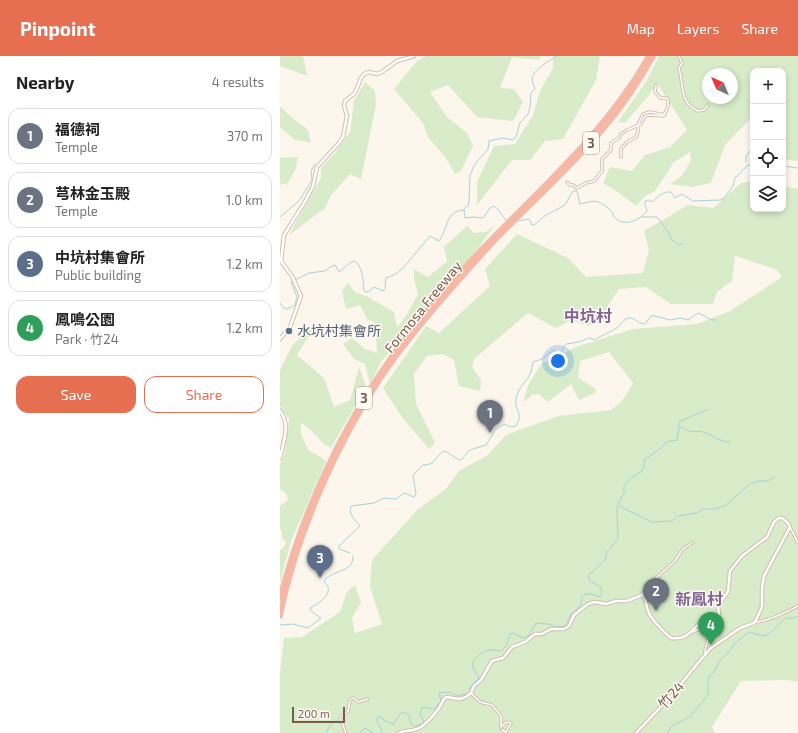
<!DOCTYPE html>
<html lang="en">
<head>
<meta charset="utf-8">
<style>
  body { margin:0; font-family:"Exo 2","Noto Sans TC",sans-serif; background:#f6f6f6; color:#222 }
  .controls { position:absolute; right:12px; top:12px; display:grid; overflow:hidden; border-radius:8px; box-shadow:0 2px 6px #0003 }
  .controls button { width:36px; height:36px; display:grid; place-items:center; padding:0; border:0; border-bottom:1px solid #e0e0e0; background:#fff; color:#222; font:20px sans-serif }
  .compass { position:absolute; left:422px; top:12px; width:36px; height:36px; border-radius:50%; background:#fff; box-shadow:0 2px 6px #0003; rotate:316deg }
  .scale { position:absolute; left:12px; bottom:10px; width:53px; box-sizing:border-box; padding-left:4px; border:2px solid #7a5c4d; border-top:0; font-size:11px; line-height:14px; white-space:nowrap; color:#7a5c4d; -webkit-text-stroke:3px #fffaf3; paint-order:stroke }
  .you { position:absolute; left:278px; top:305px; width:14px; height:14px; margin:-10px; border:3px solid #fff; border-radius:50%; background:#1a73e8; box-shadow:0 0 0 6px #1a73e833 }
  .badge { display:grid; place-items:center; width:26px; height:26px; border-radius:50%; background:#e76f51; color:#fff; font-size:13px; font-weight:700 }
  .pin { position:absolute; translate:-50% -33px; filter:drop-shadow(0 1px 2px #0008) }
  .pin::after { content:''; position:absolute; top:21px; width:14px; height:12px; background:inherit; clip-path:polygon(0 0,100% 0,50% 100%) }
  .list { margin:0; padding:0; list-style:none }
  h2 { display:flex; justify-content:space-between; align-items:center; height:52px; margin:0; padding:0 16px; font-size:17px }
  h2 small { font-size:13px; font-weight:400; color:#767676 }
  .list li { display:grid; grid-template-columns:26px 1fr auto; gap:12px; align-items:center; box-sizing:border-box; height:56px; margin:0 8px 8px; padding:0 8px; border:1px solid #e0e0e0; border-radius:12px }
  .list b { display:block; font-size:15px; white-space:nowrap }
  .list p { margin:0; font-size:13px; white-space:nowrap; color:#767676 }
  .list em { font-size:13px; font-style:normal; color:#767676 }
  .actions { display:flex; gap:8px; padding:12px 16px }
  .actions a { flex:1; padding:9px 0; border:1px solid #e76f51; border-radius:12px; text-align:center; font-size:14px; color:#e76f51 }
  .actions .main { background:#e76f51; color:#fff }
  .icon { flex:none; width:22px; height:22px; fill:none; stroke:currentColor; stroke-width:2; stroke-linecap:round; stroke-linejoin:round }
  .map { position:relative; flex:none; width:518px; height:677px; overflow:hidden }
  header { display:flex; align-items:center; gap:24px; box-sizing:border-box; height:56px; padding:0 20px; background:#e76f51; color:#fff }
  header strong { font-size:19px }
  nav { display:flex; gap:22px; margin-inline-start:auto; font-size:14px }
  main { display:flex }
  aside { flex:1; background:#fff }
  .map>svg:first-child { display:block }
</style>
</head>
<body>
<header>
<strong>Pinpoint</strong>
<nav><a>Map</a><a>Layers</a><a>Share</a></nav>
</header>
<main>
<aside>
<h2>Nearby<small>4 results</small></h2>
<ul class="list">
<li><span class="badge" style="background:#6b7280">1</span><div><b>福德祠</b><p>Temple</p></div><em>370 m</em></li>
<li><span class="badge" style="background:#6b7280">2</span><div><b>芎林金玉殿</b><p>Temple</p></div><em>1.0 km</em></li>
<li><span class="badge" style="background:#5c6f8a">3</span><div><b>中坑村集會所</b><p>Public building</p></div><em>1.2 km</em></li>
<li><span class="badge" style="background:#2e9e5b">4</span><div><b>鳳鳴公園</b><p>Park · 竹24</p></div><em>1.2 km</em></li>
</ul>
<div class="actions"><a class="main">Save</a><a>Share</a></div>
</aside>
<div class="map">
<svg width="518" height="677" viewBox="0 0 518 677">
  <rect width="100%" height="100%" fill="#fdf6ec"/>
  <!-- green -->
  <g fill="#d8ecc9" fill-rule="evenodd">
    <polygon points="0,0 23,0 27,20 0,10"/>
    <polygon points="146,0 261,0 259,4 232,1 220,32 234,33 243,46 233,65 197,61 168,29 150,36 167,61 187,77 193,90 181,115 175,118 166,102 148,81 143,67 114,33 137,5"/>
    <polygon points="273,0 320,0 316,24 283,83 265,85 250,104 232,104 197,149 197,126 214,90 235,88 253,59 260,35 273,12"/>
    <path d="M379 0H518V105L503 103V15H473V60L445 89 431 127 412 131 390 128 402 120 411 104 410 96 394 106 375 135 364 141 356 150 342 139 323 127 330 111 352 115 365 99 390 91 407 74 377 27 369 39 345 67 338 66 367 24ZM428 18H452V42H428Z"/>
    <polygon points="85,26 95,35 96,48 81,123 70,118 51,139 45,152 9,179 41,122 41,112 55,97 70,76 74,45"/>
    <polygon points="0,50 10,60 28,74 31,87 14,83 0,71"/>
    <polygon points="18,101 16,112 8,127 0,129 0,102"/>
    <path d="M473 125V153H503V130L518 133V626L506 624 461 625 432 671 435 677H0V617L4 582 22 581 60 556 67 536 75 529 81 546 72 562 75 577 102 568 90 531 92 504 138 453 166 433 179 415 208 399 226 379 278 360 331 354 342 345 353 327 329 296 300 305 298 322 316 333 315 337 299 344 291 328 268 346 259 338 252 339 244 346C245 331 254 320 262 307L273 304 293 292 353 273 417 268 450 255 502 221 497 214 455 200 452 225 437 236 433 248H391L366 231 339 233 328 249 330 263 308 270 291 264 276 272 248 257 194 303 192 311 201 324 200 335 179 330 174 304 163 298 147 300 134 318 136 348 155 387 149 393 121 360 103 332 146 270 159 277 210 230 205 213 237 178 288 202 306 221 363 217 369 194 364 175 408 149 433 152 461 127Z"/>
    <polygon points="215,169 196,195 135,265 101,306 90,328 85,308 74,303 63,288 72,282 85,293 97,297 95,267 87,263 80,249 66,253 62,235 68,227 75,236 88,241 114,256 117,272 127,258 138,238 134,223 134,213 148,221 167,205 164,191 187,170 194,177 206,176"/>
    <path d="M31 270 34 272 17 299 44 322 54 351 70 344 79 311 86 331 51 392C40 388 34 373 21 367V378L28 394 36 398 46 405 11 485 0 527V494L5 490 6 484 2 483V475L0 473V450L8 444 6 437 0 433V408L4 400 9 364 0 350V314L12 290Z"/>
  </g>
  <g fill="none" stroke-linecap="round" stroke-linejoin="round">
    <!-- stream -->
    <g stroke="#a5d3da" stroke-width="1">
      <polyline points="466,106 466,100 470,95 473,94"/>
      <polyline points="503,110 518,112"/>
      <path d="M184 153 188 150 189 145 190 119 195 108 208 93 209 85 223 82 233 84 236 81 240 67 248 58 250 51 251 37 255 33C255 31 253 29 253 27 248 15 270 5 277 0"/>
      <polyline points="0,161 19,145 32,124 31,115 35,108"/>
      <polyline points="362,161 377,161 389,177 391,183 399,189 402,188"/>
      <path d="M237 165 249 163 252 169H254L266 159 285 149 293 135H297L300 148C306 147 313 144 319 146 323 148 329 152 332 156 333 157 333 160 334 161 344 172 360 164 367 155L365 148V146L368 144 372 146C378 141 383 135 391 136L395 142 402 138 413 145 440 144 444 142 453 130 455 122 468 109 473 110"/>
      <path d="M0 247 4 252 7 253 15 249 17 241 11 226 29 217 45 215 50 211 55 209 59 216 71 206 75 205C83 212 83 225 84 234L85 236H88L94 231 103 235 105 232 106 222 116 218 123 212 150 180 159 185C168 173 165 155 184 154L185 162 193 161 203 162 210 152 214 150C219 153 222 160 226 164H228"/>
      <polyline points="399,369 400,365 429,353"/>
      <polyline points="339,450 372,466 392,465 398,460 417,457 422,453 435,453 445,450 471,427 479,425 488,425 495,421"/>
      <path d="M70 497 59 493V490L80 470C75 464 68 458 71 450L94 447 104 442 116 443 124 437 134 441 136 438 133 419 143 409C158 409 153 400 165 395L179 404H181L190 394 206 389 216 373 224 368 231 371 236 370C244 357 234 354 236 343 237 333 246 326 250 318 252 314 252 310 253 306L262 303 274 294 280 300 282 299V294L286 288 299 286 309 282 315 284C322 278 331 277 338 271 341 268 345 261 351 262 356 263 359 268 365 268L371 260H375L390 264 401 262 408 264 418 257C425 259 429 265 436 264"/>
      <path d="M0 569 13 568 28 572 41 562 31 555 30 552C36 549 51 540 48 531 47 529 45 527 44 526 50 513 74 518 73 500"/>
      <path d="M46 677C49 672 51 665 58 665L63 671"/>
      <polyline points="79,677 85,672 93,677"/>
      <path d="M102 677C102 672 97 668 96 662L99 660 107 666 114 668 119 659 123 656 129 659 131 668 135 670 142 668 144 665 140 658 142 651 154 653 161 645 159 637 170 636 177 640 189 637 190 631 199 622 193 612V605C203 595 206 592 221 595L226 590 230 578 233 577 243 582 248 580 256 567 268 568 278 571 284 570 287 567 291 558 300 550 302 542 305 538H312L320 541 322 536 321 531 310 525 308 520 325 504 327 496 338 483 337 455 338 449 344 437V430L350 423 362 415 364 410V404L381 392 387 386 397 384 399 370C412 379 415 373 426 377 437 381 436 385 451 386"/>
      <polyline points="387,677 393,669 410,661 428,639 428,623 434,615 440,604 449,596 454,588 469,576 483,580 489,578 506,562 514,562 518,560"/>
    </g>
    <defs>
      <g id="minor">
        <path d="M399 0 402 7 399 12C404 30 399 46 418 55L424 54 428 49"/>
        <polyline points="341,101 341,93 347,86 356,81 358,76 358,69 363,58 370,56 385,59"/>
        <path d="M287 126 290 129H293L297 132 306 127 314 125 322 115V103L331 94V87L339 82 341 78 347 74 361 68 365 60 370 59 383 60C387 55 390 48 387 42H381L375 36 376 29"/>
        <polyline points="510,471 518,487"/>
        <polyline points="362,538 376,522 394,506 403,493 412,487"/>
        <path d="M476 566C491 564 504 557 518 550"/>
        <path d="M413 576 421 572C435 575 424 589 425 598"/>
        <polyline points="191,637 200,646 212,649 221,660 221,671 226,666 231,667 226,676 222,674"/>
        <polyline points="66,677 60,662 68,655 70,644 73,642 78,646 88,643"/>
      </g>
      <g id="tertiary">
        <polyline points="0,283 10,271 21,240 12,220 1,205 4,179 26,144 33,130 37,111 58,88 63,81 67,60 64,50 65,45 75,37 81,22 84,18 89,16 97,18 102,16 117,5 134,0"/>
        <path d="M0 355C11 368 3 387 0 402"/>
        <path d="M119 677C126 673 134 676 141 671 148 666 154 659 159 652 162 648 162 644 166 641L180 643 186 641 191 637 194 630 201 624 212 605 223 602 232 591 245 586 255 578H262L271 573H284L289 570 294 559 308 548 315 546 326 548 336 545H347L362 539C368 544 365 551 369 557 371 563 386 578 391 582 405 584 410 577 419 568L435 567 439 560 438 549 448 536 450 515 462 500 487 481 494 466 499 462H502L508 467 510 471 484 520 482 532V551L476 564 474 567 460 572 431 592 418 607 392 639 356 677"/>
      </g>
      <g id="motorway">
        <path d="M0 542C33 416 94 308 183 213 247 144 322 83 369 0"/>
        <path d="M0 560C18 471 65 368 119 296 149 257 182 220 215 184 251 147 289 113 323 73 342 51 359 26 373 0"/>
      </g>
    </defs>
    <!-- minor casing -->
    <use href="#minor" stroke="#d1beb0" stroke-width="3.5"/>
    <!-- tertiary casing -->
    <use href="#tertiary" stroke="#d1beb0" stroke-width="4.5"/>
    <!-- motorway casing -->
    <use href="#motorway" stroke="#dad1cd" stroke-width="6"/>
    <!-- minor -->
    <use href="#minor" stroke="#fff" stroke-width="1.5"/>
    <!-- tertiary -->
    <use href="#tertiary" stroke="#fff" stroke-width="2.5"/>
    <!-- motorway -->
    <use href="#motorway" stroke="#f7b7a3" stroke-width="4.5"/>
  </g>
  <!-- markers -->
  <circle fill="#5c6f8a" stroke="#fffaf3" stroke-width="1.5" cx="9" cy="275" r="4"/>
  <g text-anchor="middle" stroke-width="3" stroke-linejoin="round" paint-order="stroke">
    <!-- shield labels -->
    <g fill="#fffaf3" stroke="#a28b7f" stroke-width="1">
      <rect x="303" y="76" width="16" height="22" rx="3"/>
      <rect x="76" y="331" width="16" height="22" rx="3"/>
    </g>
    <g font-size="13" font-weight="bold" fill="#7a5c4d">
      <text x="311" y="92">3</text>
      <text x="84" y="347">3</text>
    </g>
    <!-- street labels -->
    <g font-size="14" fill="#7a5c4d" stroke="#fffaf3">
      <text transform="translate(143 251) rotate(-51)" y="5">Formosa Freeway</text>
      <text transform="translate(391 639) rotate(-48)" y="5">竹24</text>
    </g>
    <!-- service labels -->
    <g font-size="14" fill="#4e5e75" stroke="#fffaf3" text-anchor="start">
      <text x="17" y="280">水坑村集會所</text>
    </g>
    <!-- quarter labels -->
    <g font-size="16" font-weight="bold" fill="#846695" stroke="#fffaf3">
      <text x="308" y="266">中坑村</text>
      <text x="419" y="549">新鳳村</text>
    </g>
  </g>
</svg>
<div class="controls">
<button>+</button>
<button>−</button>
<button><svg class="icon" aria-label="locate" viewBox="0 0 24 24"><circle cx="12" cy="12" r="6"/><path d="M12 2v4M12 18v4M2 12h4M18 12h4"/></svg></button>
<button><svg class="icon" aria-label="layers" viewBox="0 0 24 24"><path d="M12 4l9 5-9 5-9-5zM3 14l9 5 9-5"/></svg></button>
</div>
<svg class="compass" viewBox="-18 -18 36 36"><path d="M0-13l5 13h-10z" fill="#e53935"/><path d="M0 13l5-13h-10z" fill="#767676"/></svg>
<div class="scale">200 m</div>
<div class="you"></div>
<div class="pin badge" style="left:210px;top:377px;background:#6b7280">1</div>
<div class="pin badge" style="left:376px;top:555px;background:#6b7280">2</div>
<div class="pin badge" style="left:40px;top:522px;background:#5c6f8a">3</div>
<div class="pin badge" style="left:431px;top:589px;background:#2e9e5b">4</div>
</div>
</main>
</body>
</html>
